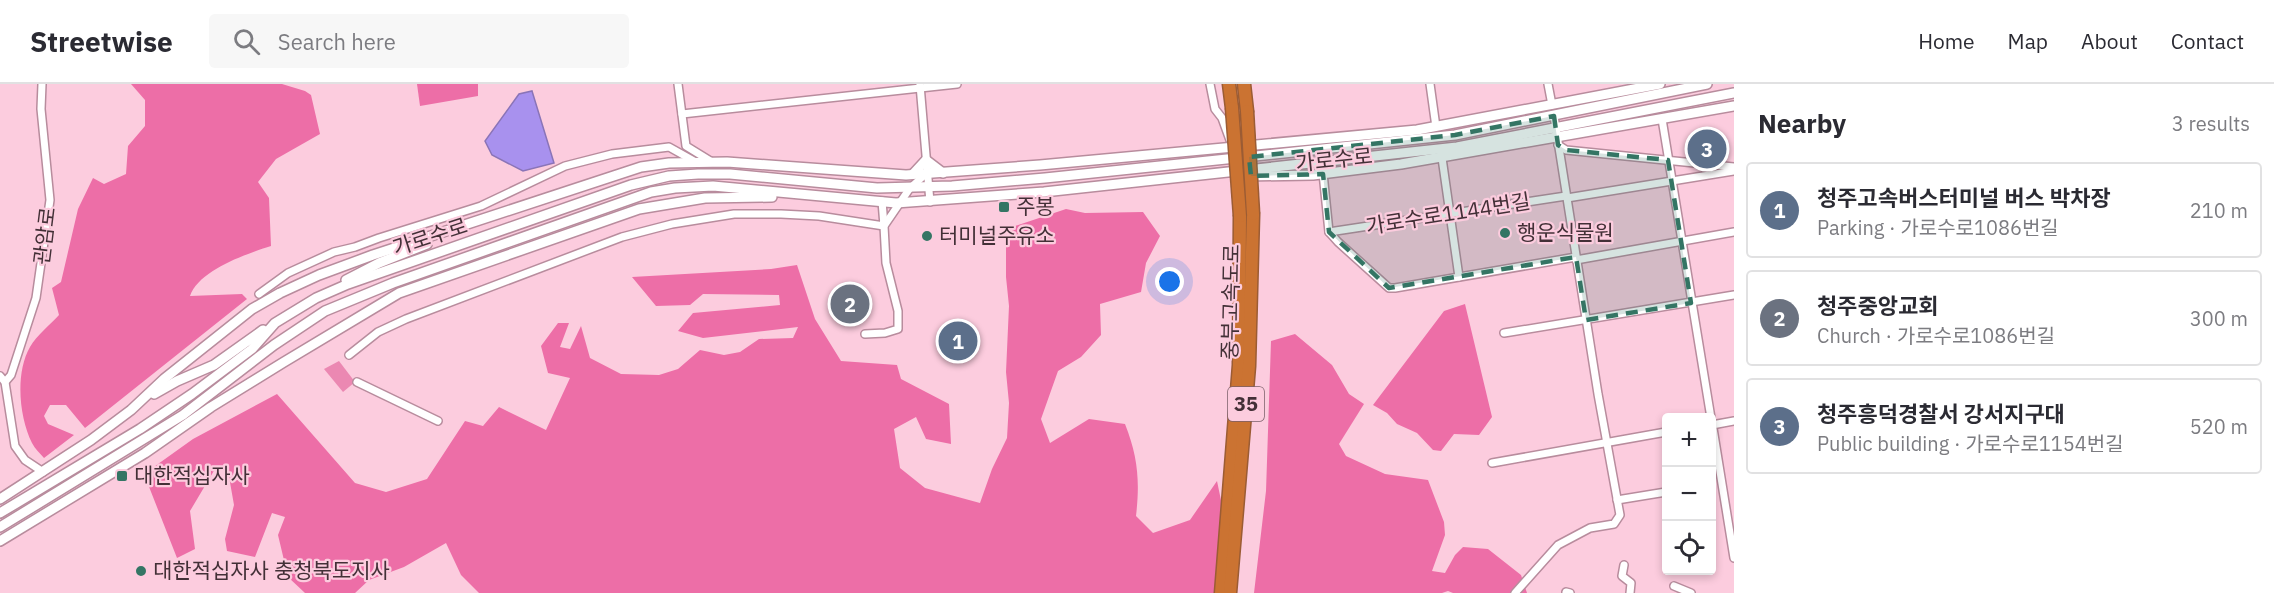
<!DOCTYPE html>
<html lang="en">
<head>
<meta charset="utf-8">
<style>
  body { margin:0; font-family:"IBM Plex Sans","Noto Sans KR",sans-serif; background:#f7f7f7; color:#2b2b33 }
  .controls { position:absolute; right:18px; bottom:18px; display:grid; overflow:hidden; border-radius:6px; box-shadow:0 3px 9px #0003 }
  .controls button { width:54px; height:54px; display:grid; place-items:center; padding:0; border:0; border-bottom:2px solid #e1e1e2; background:#fff; color:#2b2b33; font:30px sans-serif }
  .you { position:absolute; left:1170px; top:198px; width:21px; height:21px; margin:-15px; border:4px solid #fff; border-radius:50%; background:#1a73e8; box-shadow:0 0 0 9px #1a73e833 }
  .badge { display:grid; place-items:center; width:39px; height:39px; border-radius:50%; background:#db2777; color:#fff; font-size:20px; font-weight:700 }
  .pin { position:absolute; translate:-50% -50%; border:3px solid #fff; box-shadow:0 2px 6px #0006 }
  .list { margin:0; padding:0; list-style:none }
  h2 { display:flex; justify-content:space-between; align-items:center; height:78px; margin:0; padding:0 24px; font-size:26px }
  h2 small { font-size:20px; font-weight:400; color:#7c7c81 }
  .list li { display:grid; grid-template-columns:39px 1fr auto; gap:18px; align-items:center; box-sizing:border-box; height:96px; margin:0 12px 12px; padding:0 12px; border:2px solid #e1e1e2; border-radius:6px }
  .list b { display:block; font-size:22px; white-space:nowrap }
  .list p { margin:0; font-size:20px; white-space:nowrap; color:#7c7c81 }
  .list em { font-size:20px; font-style:normal; color:#7c7c81 }
  .icon { flex:none; width:33px; height:33px; fill:none; stroke:currentColor; stroke-width:2; stroke-linecap:round; stroke-linejoin:round }
  .map { position:relative; flex:none; width:1734px; height:509px; overflow:hidden }
  header { display:flex; align-items:center; gap:36px; box-sizing:border-box; height:84px; padding:0 30px; background:#fff; border-bottom:2px solid #e1e1e2 }
  header strong { font-size:28px }
  nav { display:flex; gap:33px; margin-inline-start:auto; font-size:21px }
  .search { width:420px; height:54px; background:#f7f7f7; display:flex; align-items:center; gap:15px; box-sizing:border-box; padding:0 21px; border-radius:6px; color:#7c7c81; font-size:22px }
  main { display:flex }
  aside { flex:1; background:#fff }
  .map>svg:first-child { display:block }
</style>
</head>
<body>
<header>
<strong>Streetwise</strong>
<div class="search"><svg class="icon" aria-label="search" viewBox="0 0 24 24"><circle cx="10" cy="10" r="6"/><path d="M15 15l6 6"/></svg>Search here</div>
<nav><a>Home</a><a>Map</a><a>About</a><a>Contact</a></nav>
</header>
<main>
<div class="map">
<svg width="1734" height="509" viewBox="0 0 1734 509">
  <rect width="100%" height="100%" fill="#fcccde"/>
  <!-- green -->
  <polygon fill="#eb88b2" points="339,277 355,298 343,308 324,285"/>
  <!-- forest -->
  <g fill="#ed6ea7">
    <path d="M131 0H282L305 7 311 11 320 50 276 75 258 98 269 114 271 162C246 170 199 186 190 212L242 210 247 215 85 344 66 321H50L44 332 48 340 74 351 44 374C40 369 35 365 32 359 19 333 15 289 30 263 37 251 50 241 59 231L52 204 61 198 78 125 93 94 104 100 126 90 128 62 145 42V16Z"/>
    <polygon points="417,0 478,0 478,12 420,22"/>
    <path d="M1066 125 1085 129 1143 128 1160 152 1146 179 1141 208 1100 220 1101 251 1081 273 1058 287 1041 335 1050 359 1089 335 1125 340C1138 373 1140 397 1136 432L1153 449 1190 436 1217 397 1222 421 1215 509H479L461 491 446 459 404 483 369 496 355 509H305L288 493 278 451 285 433 272 429 255 473 227 467 225 455 234 421 228 387 215 385 190 427 195 465 177 474 144 390 193 355 277 310 355 399 386 408 427 395 465 337 483 342 499 323 546 346 570 294 548 289 541 262 558 239H569L560 263 570 265 581 242 590 274 621 290 659 291 678 285 700 266 724 271 740 268 759 255 793 254 798 243 703 254 678 247 693 229 780 221 779 211 703 210 690 221 656 222 632 193 771 185 797 181 815 235 841 277 897 281 901 295 949 320 951 360 926 355 916 333 894 345 900 384 925 404 980 419 992 385 1007 354 1009 319 1006 288 1009 222 1006 193V145Z"/>
    <polygon points="1465,220 1492,333 1479,351 1454,350 1441,367 1433,366 1417,349 1397,340 1387,329 1373,321 1444,227"/>
    <polygon points="1295,250 1332,281 1349,310 1364,320 1339,360 1346,372 1385,390 1428,396 1444,438 1445,451 1432,487 1445,489 1455,471 1463,463 1488,465 1521,491 1527,509 1453,509 1448,507 1442,509 1254,509 1266,407 1271,257"/>
  </g>
  <!-- water -->
  <polygon fill="#a891ee" stroke="#8a74b7" stroke-width="1.5" points="532,7 554,79 523,87 492,71 485,57 519,10"/>
  <g fill="none" stroke-linecap="round" stroke-linejoin="round">
    <defs>
      <g id="street">
        <polyline points="678,0 686,62 712,78"/>
        <polyline points="1210,0 1215,25 1222,34 1230,56"/>
        <polyline points="1430,0 1436,43"/>
        <polyline points="1548,0 1552,21"/>
        <polyline points="920,1 930,118"/>
        <polyline points="682,30 957,0"/>
        <polyline points="1662,35 1711,334"/>
        <polyline points="1558,61 1566,66 1734,83"/>
        <polyline points="1442,74 1459,193"/>
        <polyline points="1323,89 1329,148 1338,158 1389,204 1395,204 1576,173"/>
        <polyline points="1567,114 1734,87"/>
        <polyline points="1329,148 1566,112"/>
        <polyline points="1576,176 1734,148"/>
        <polyline points="259,210 288,189 334,168 355,163 379,154 481,122 565,82 612,70 669,63 694,77"/>
        <polyline points="1504,249 1734,211"/>
        <polyline points="865,250 885,249 898,245 898,227 886,179 884,142 910,104 927,89"/>
        <polyline points="349,271 378,248 406,235 622,153 672,140 734,130 781,130 819,132 884,142 882,117"/>
        <polyline points="0,292 5,298 15,362 25,376 43,388"/>
        <polyline points="5,298 11,291 36,214 50,116 41,25 42,0"/>
        <polyline points="357,298 438,337"/>
        <polyline points="1712,338 1734,474"/>
        <polyline points="1712,341 1734,337"/>
        <polyline points="1492,379 1666,348"/>
        <polyline points="1617,416 1666,408"/>
        <polyline points="1624,481 1622,492 1631,499 1630,509"/>
        <polyline points="1674,502 1691,509"/>
        <polyline points="1566,508 1570,509"/>
        <polyline points="1515,509 1558,461 1590,444 1614,440 1620,431 1598,310 1554,32"/>
      </g>
      <g id="secondary">
        <polyline points="913,90 926,76 943,89"/>
        <polyline points="1245,92 1313,91 1401,80 1734,22"/>
        <polyline points="346,196 379,179 427,160"/>
        <polyline points="154,310 177,297 214,281 263,246"/>
        <polyline points="0,415 91,356 131,326 164,295 252,225 280,209 319,191 373,171 641,83 669,79 727,78 906,91 1040,81 1417,46 1660,0"/>
        <polyline points="0,429 140,345 192,310 252,265 275,239 316,214 348,200 631,101 669,92 698,90 730,90 877,104 952,102 1045,94 1455,51 1707,0"/>
        <polyline points="0,443 183,331 274,261 325,227 393,199 651,108 675,104 713,102 896,119 1044,108 1457,63 1734,9"/>
        <polyline points="0,457 145,369 211,323 284,278 399,209 639,125 705,114 772,113"/>
      </g>
      <g id="highway">
        <polyline points="1229,0 1232,24"/>
        <polyline points="1244,0 1247,27"/>
        <polyline points="1221,509 1239,281 1240,132"/>
        <polyline points="1230,509 1249,282 1253,130"/>
      </g>
    </defs>
    <!-- street casing -->
    <use href="#street" stroke="#b88c9d" stroke-width="10"/>
    <!-- secondary casing -->
    <use href="#secondary" stroke="#b88c9d" stroke-width="12"/>
    <!-- highway casing -->
    <use href="#highway" stroke="#9b5c34" stroke-width="15"/>
    <!-- street -->
    <use href="#street" stroke="#fff" stroke-width="7"/>
    <!-- secondary -->
    <use href="#secondary" stroke="#fff" stroke-width="9"/>
    <!-- highway -->
    <use href="#highway" stroke="#cb7332" stroke-width="12"/>
    <defs>
      <g id="highway-bridge">
        <polyline points="1232,24 1240,132"/>
        <polyline points="1247,27 1253,130"/>
      </g>
    </defs>
    <!-- highway-bridge casing -->
    <use href="#highway-bridge" stroke="#9b5c34" stroke-width="15" stroke-linecap="butt"/>
    <!-- highway-bridge -->
    <use href="#highway-bridge" stroke="#cb7332" stroke-width="12"/>
  </g>
  <!-- marked area -->
  <path fill="#347564" fill-opacity="0.2" stroke="#347564" stroke-width="4.5" stroke-dasharray="12 8" stroke-linejoin="round" d="M1554 32 1558 61 1566 66 1668 76 1691 219 1586 236 1576 173 1389 204 1329 148 1323 90 1251 92 1249 73 1455 51Z"/>
  <!-- markers -->
  <g fill="#347564" stroke="#fcccde" stroke-width="2">
    <rect x="998" y="117" width="12" height="12" rx="3"/>
    <circle cx="1505" cy="149" r="6"/>
    <circle cx="927" cy="152" r="6"/>
    <rect x="116" y="386" width="12" height="12" rx="3"/>
    <circle cx="141" cy="487" r="6"/>
  </g>
  <g text-anchor="middle" stroke-width="4.5" stroke-linejoin="round" paint-order="stroke">
    <!-- shield labels -->
    <rect fill="#fcccde" stroke="#7a5f69" stroke-width="1.5" x="1228" y="303" width="36" height="34" rx="4.5"/>
    <g font-size="20" font-weight="bold" fill="#433037">
      <text x="1246" y="327">35</text>
    </g>
    <!-- street labels -->
    <g font-size="21" fill="#433037" stroke="#fcccde">
      <text transform="translate(1334 76) rotate(-6)" y="7">가로수로</text>
      <text transform="translate(1448 130) rotate(-9)" y="7">가로수로1144번길</text>
      <text transform="translate(45 152) rotate(-83)" y="7">관암로</text>
      <text transform="translate(430 153) rotate(-18)" y="7">가로수로</text>
      <text transform="translate(1231 218) rotate(-89)" y="7">중부고속도로</text>
    </g>
    <!-- poi labels -->
    <g font-size="21" fill="#433037" stroke="#fcccde" text-anchor="start">
      <text x="1016" y="130">주봉</text>
      <text x="1517" y="156">행운식물원</text>
      <text x="939" y="159">터미널주유소</text>
      <text x="134" y="399">대한적십자사</text>
      <text x="153" y="494">대한적십자사 충청북도지사</text>
    </g>
  </g>
</svg>
<div class="controls">
<button>+</button>
<button>−</button>
<button><svg class="icon" aria-label="locate" viewBox="0 0 24 24"><circle cx="12" cy="12" r="6"/><path d="M12 2v4M12 18v4M2 12h4M18 12h4"/></svg></button>
</div>
<div class="you"></div>
<div class="pin badge" style="left:958px;top:257px;background:#5c6f8a">1</div>
<div class="pin badge" style="left:850px;top:220px;background:#6b7280">2</div>
<div class="pin badge" style="left:1707px;top:65px;background:#5c6f8a">3</div>
</div>
<aside>
<h2>Nearby<small>3 results</small></h2>
<ul class="list">
<li><span class="badge" style="background:#5c6f8a">1</span><div><b>청주고속버스터미널 버스 박차장</b><p>Parking · 가로수로1086번길</p></div><em>210 m</em></li>
<li><span class="badge" style="background:#6b7280">2</span><div><b>청주중앙교회</b><p>Church · 가로수로1086번길</p></div><em>300 m</em></li>
<li><span class="badge" style="background:#5c6f8a">3</span><div><b>청주흥덕경찰서 강서지구대</b><p>Public building · 가로수로1154번길</p></div><em>520 m</em></li>
</ul>
</aside>
</main>
</body>
</html>
